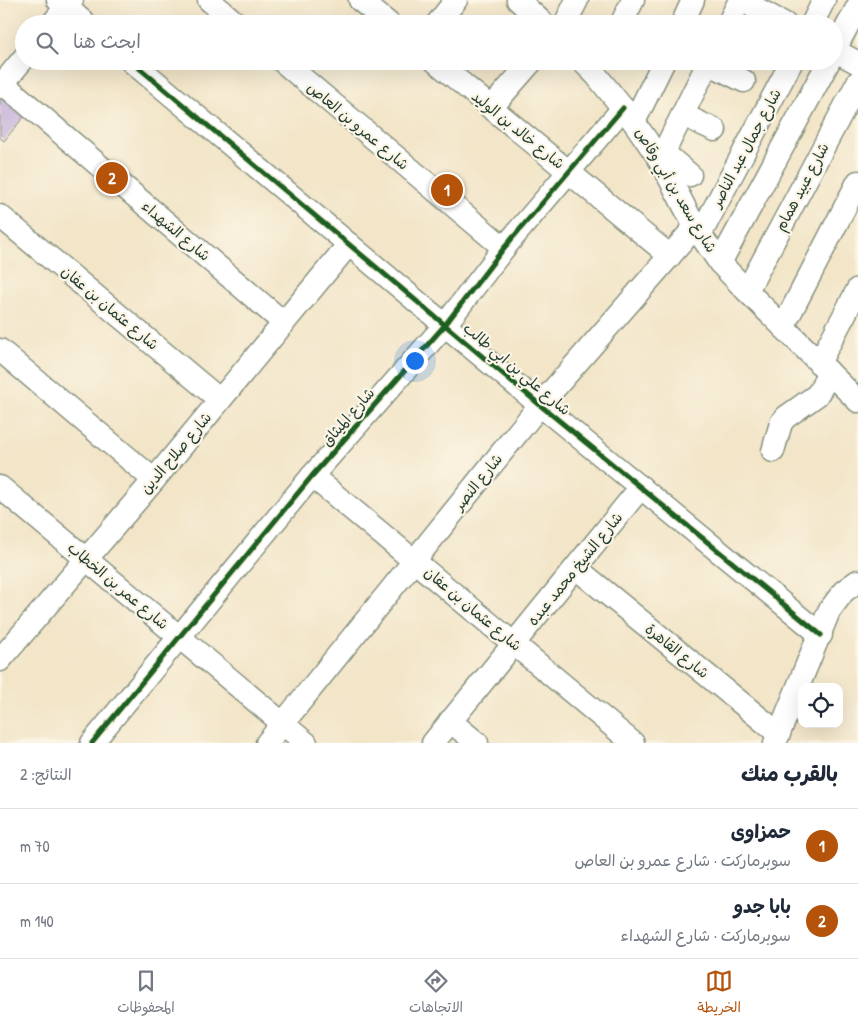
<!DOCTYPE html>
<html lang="ar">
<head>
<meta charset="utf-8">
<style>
  body { margin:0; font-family:"Patrick Hand","Playpen Sans Arabic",sans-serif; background:#f2f2f3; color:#1f2937; direction:rtl }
  .controls { position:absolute; right:15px; bottom:15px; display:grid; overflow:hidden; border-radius:10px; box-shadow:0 5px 20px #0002 }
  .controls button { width:45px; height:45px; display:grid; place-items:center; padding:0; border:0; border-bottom:1px solid #e0e1e3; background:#fff; color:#1f2937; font:25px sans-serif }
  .you { position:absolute; left:414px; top:360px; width:18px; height:18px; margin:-12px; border:4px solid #fff; border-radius:50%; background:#1a73e8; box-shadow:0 0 0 8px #1a73e833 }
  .badge { display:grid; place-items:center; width:32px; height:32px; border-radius:50%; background:#b45309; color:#fff; font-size:16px; font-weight:700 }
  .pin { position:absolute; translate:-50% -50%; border:2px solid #fff; box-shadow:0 1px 5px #0006 }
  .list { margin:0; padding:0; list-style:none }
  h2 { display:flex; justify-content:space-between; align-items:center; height:65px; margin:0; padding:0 20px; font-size:21px }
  h2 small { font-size:16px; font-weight:400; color:#747a83 }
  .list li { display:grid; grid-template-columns:32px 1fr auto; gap:15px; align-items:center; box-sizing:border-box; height:75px; padding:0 20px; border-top:1px solid #e0e1e3 }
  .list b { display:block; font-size:19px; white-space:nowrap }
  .list p { margin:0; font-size:16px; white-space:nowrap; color:#747a83 }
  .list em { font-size:16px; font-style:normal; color:#747a83 }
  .icon { flex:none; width:28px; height:28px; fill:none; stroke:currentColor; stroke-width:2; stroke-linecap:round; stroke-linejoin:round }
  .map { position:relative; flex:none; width:858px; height:743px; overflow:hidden; direction:ltr }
  .search { position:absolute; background:#fff; box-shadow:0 5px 20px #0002; left:15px; right:15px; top:15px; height:55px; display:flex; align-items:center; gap:12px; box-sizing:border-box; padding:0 18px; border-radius:28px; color:#747a83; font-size:19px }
  .sheet { height:215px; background:#fff }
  nav { display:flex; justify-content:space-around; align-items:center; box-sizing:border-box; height:70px; border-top:1px solid #e0e1e3; background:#fff; font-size:14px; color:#747a83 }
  nav a { display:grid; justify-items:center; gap:2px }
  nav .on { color:#b45309 }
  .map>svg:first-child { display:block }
</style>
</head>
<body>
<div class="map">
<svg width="858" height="743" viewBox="0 0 858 743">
  <rect width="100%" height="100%" fill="#fcf5e5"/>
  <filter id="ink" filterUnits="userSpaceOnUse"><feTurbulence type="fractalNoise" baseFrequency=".02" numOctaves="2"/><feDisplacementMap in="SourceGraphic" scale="10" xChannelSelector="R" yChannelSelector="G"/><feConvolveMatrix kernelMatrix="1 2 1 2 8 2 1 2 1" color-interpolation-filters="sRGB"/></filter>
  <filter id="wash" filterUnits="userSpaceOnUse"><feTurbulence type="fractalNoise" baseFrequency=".0096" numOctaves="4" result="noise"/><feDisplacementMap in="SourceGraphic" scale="20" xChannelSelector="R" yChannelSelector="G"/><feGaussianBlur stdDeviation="1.12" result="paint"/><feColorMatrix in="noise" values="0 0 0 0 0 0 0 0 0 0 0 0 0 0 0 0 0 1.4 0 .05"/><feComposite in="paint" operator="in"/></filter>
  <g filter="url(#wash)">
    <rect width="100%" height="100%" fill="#f2e5c8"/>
    <g id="blocks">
      <!-- building -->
      <polygon fill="#bea8da" points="0,89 30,109 4,141 0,138"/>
    </g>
  </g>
  <g filter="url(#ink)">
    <use href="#blocks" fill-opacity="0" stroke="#88917e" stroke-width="1"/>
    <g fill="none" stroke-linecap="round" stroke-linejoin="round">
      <defs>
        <g id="minor">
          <polyline points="58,0 86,24"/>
          <polyline points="209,0 237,24"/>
          <polyline points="360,0 389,24"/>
          <polyline points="518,0 544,24"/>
          <polyline points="741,0 785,24"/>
          <polyline points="52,24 72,0"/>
          <polyline points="437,24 456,0"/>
          <polyline points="565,24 577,0"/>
          <polyline points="621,24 633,0"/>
          <polyline points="682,24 693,0"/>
          <polyline points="728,24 740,0"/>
          <polyline points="812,24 824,0"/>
          <polyline points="834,50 858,63"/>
          <polyline points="834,51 858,6"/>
          <polyline points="131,61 540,405 821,635"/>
          <polyline points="282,61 504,248"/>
          <polyline points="435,61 670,256"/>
          <polyline points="582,61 596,75 634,122 660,160 695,227 720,263 747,291 858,401"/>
          <polyline points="708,63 744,81"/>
          <polyline points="0,81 284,323"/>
          <polyline points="0,87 24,58"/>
          <polyline points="491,108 532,61"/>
          <polyline points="683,115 715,130"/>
          <polyline points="634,122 664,61"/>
          <polyline points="664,153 690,175"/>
          <polyline points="660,160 709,61"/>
          <polyline points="0,216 220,400"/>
          <polyline points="700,235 792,61"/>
          <polyline points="720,263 829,61"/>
          <polyline points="747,291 858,82"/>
          <polyline points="783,327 858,182"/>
          <polyline points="0,350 154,480"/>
          <polyline points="819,363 858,289"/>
          <polyline points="773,451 781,423 786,417 817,395 822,387 828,371"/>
          <polyline points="312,476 633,743"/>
          <polyline points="0,487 306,743"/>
          <polyline points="576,568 779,734"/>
          <polyline points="0,660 154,480 349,244"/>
          <polyline points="450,721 477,743"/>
          <polyline points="92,743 312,476 445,325 504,248 623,108"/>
          <polyline points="267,743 540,405 695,227"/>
          <polyline points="433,743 641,487"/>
          <polyline points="775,743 829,611 844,591 858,581"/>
        </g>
      </defs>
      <!-- minor casing -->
      <use href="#minor" stroke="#88917e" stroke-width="25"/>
      <!-- minor -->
      <use href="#minor" stroke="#fff" stroke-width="22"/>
      <defs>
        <g id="cycleway">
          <polyline points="131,61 540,405 821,635"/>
          <polyline points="92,743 312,476 445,325 504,248 623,108"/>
        </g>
      </defs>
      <!-- cycleway casing -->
      <use href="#cycleway" stroke="#fcf5e5" stroke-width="8"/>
      <!-- cycleway -->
      <use href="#cycleway" stroke="#1b5e20" stroke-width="5"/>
    </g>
  </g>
  <g text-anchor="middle" stroke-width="4.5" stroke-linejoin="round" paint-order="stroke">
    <!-- street labels -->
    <g font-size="15" fill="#1f3d34" stroke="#fcf5e5">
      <text transform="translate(358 126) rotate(40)" y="5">شارع عمرو بن العاص</text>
      <text transform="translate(518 130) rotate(39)" y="5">شارع خالد بن الوليد</text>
      <text transform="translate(746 148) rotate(-62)" y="5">شارع جمال عبد الناصر</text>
      <text transform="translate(802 187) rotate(-62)" y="5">شارع عبيد همام</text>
      <text transform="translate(676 190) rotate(59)" y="5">شارع سعد بن أبي وقاص</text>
      <text transform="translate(176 231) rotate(40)" y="5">شارع الشهداء</text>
      <text transform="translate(110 308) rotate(40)" y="5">شارع عثمان بن عفان</text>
      <text transform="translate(517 369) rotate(40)" y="5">شارع علي بن ابي طالب</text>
      <text transform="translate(348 417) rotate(-49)" y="5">شارع الميثاق</text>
      <text transform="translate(176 453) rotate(-50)" y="5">شارع صلاح الدين</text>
      <text transform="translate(478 482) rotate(-51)" y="5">شارع النصر</text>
      <text transform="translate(575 569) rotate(-51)" y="5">شارع الشيخ محمد عبده</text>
      <text transform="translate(118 586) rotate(40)" y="5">شارع عمر بن الخطاب</text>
      <text transform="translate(473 609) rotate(40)" y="5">شارع عثمان بن عفان</text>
      <text transform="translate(677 651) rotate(39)" y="5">شارع القاهرة</text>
    </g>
  </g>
</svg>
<div class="controls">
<button><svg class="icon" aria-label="locate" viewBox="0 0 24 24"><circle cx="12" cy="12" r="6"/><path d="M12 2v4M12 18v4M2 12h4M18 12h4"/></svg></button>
</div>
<div class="you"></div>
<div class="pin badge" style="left:447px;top:190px">1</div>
<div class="pin badge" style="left:112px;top:178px">2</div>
<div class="search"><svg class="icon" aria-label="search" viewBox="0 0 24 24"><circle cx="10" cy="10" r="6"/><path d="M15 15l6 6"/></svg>ابحث هنا</div>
</div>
<section class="sheet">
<h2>بالقرب منك<small>النتائج: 2</small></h2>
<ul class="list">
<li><span class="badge">1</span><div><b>حمزاوى</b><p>سوبرماركت · شارع عمرو بن العاص</p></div><em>70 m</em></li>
<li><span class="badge">2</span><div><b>بابا جدو</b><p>سوبرماركت · شارع الشهداء</p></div><em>140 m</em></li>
</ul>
</section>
<nav>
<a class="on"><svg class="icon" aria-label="map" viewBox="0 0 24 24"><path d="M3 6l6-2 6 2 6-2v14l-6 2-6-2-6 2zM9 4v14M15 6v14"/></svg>الخريطة</a>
<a><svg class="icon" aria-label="directions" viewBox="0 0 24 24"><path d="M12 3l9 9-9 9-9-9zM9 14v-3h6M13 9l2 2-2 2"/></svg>الاتجاهات</a>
<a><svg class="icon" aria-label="saved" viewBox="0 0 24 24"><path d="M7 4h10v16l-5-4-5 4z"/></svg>المحفوظات</a>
</nav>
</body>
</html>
